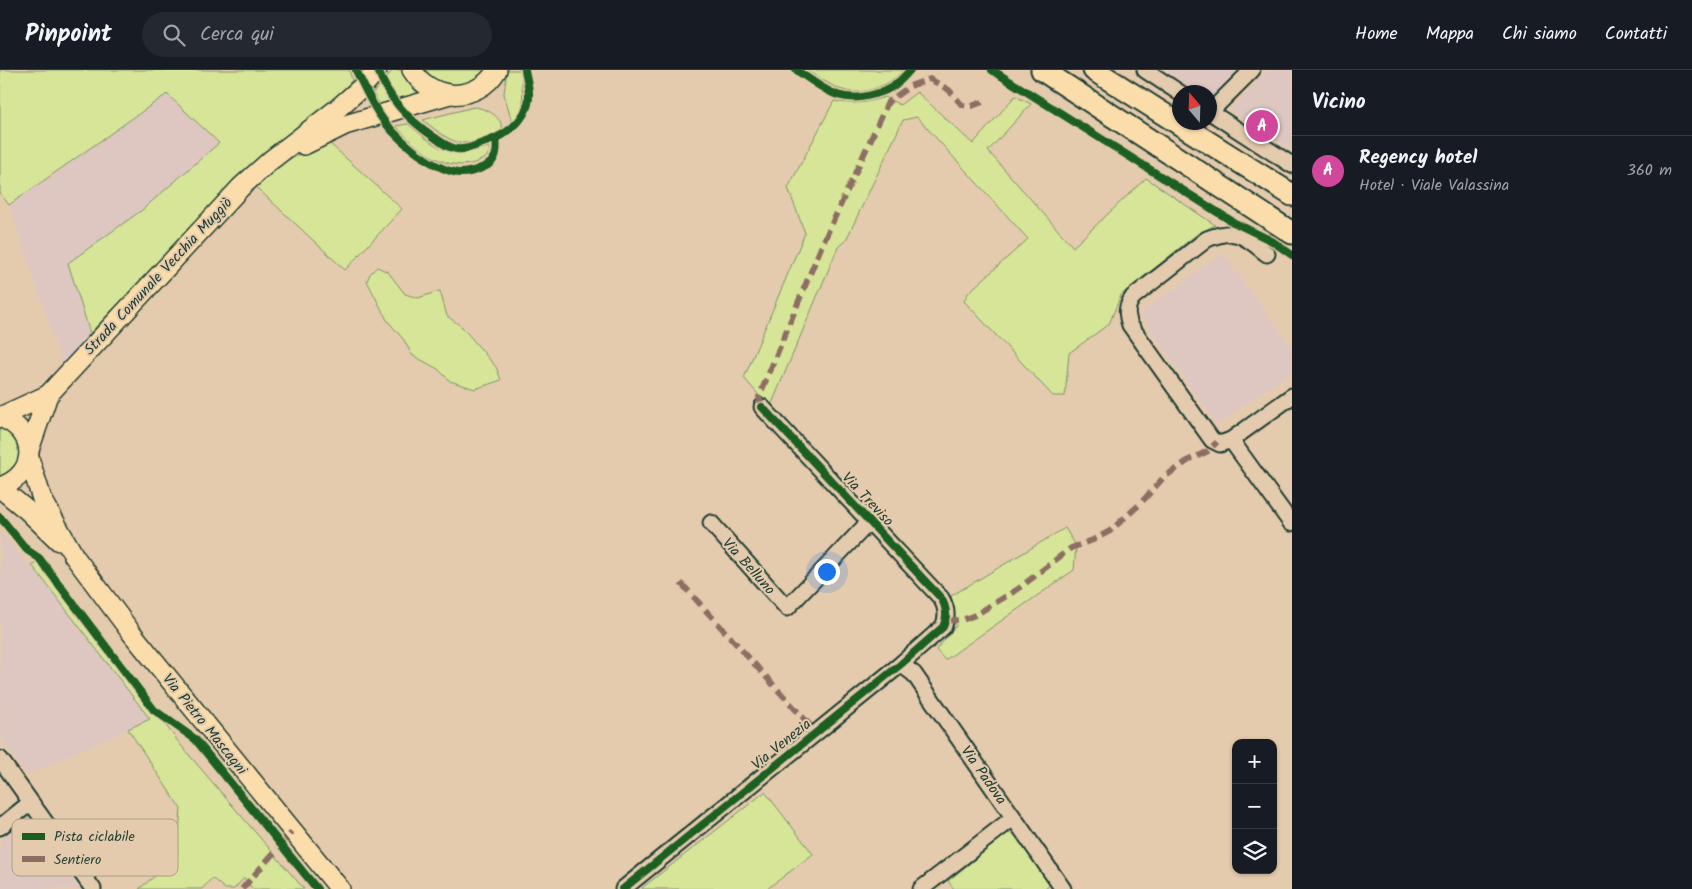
<!DOCTYPE html>
<html lang="it">
<head>
<meta charset="utf-8">
<style>
  body { margin:0; font-family:Kalam,sans-serif; background:#242831; color:#f1f3f6 }
  .controls { position:absolute; right:15px; bottom:15px; display:grid; overflow:hidden; border-radius:10px; box-shadow:0 1px 4px #0004 }
  .controls button { width:45px; height:45px; display:grid; place-items:center; padding:0; border:0; border-bottom:1px solid #363941; background:#171b24; color:#f1f3f6; font:25px sans-serif }
  .compass { position:absolute; left:1172px; top:15px; width:45px; height:45px; border-radius:50%; background:#171b24; box-shadow:0 1px 4px #0004; rotate:341deg }
  .you { position:absolute; left:826px; top:501px; width:18px; height:18px; margin:-12px; border:4px solid #fff; border-radius:50%; background:#1a73e8; box-shadow:0 0 0 8px #1a73e833 }
  .badge { display:grid; place-items:center; width:32px; height:32px; border-radius:50%; background:#7c3aed; color:#fff; font-size:16px; font-weight:700 }
  .pin { position:absolute; translate:-50% -50%; border:2px solid #fff; box-shadow:0 1px 5px #0006 }
  .list { margin:0; padding:0; list-style:none }
  h2 { display:flex; justify-content:space-between; align-items:center; height:65px; margin:0; padding:0 20px; font-size:21px }
  h2 small { font-size:16px; font-weight:400; color:#9ea1a6 }
  .list li { display:grid; grid-template-columns:32px 1fr auto; gap:15px; align-items:center; box-sizing:border-box; height:70px; padding:0 20px; border-top:1px solid #363941 }
  .list b { display:block; font-size:19px; white-space:nowrap }
  .list p { margin:0; font-size:16px; white-space:nowrap; color:#9ea1a6 }
  .list em { font-size:16px; font-style:normal; color:#9ea1a6 }
  .icon { flex:none; width:28px; height:28px; fill:none; stroke:currentColor; stroke-width:2; stroke-linecap:round; stroke-linejoin:round }
  .map { position:relative; flex:none; width:1292px; height:819px; overflow:hidden }
  header { display:flex; align-items:center; gap:30px; box-sizing:border-box; height:70px; padding:0 25px; background:#171b24; border-bottom:1px solid #363941 }
  header strong { font-size:24px }
  nav { display:flex; gap:28px; margin-inline-start:auto; font-size:18px }
  .search { width:350px; height:45px; background:#242831; display:flex; align-items:center; gap:12px; box-sizing:border-box; padding:0 18px; border-radius:28px; color:#9ea1a6; font-size:19px }
  main { display:flex }
  aside { flex:1; background:#171b24 }
  .map>svg:first-child { display:block }
</style>
</head>
<body>
<header>
<strong>Pinpoint</strong>
<div class="search"><svg class="icon" aria-label="search" viewBox="0 0 24 24"><circle cx="10" cy="10" r="6"/><path d="M15 15l6 6"/></svg>Cerca qui</div>
<nav><a>Home</a><a>Mappa</a><a>Chi siamo</a><a>Contatti</a></nav>
</header>
<main>
<div class="map">
<svg width="1292" height="819" viewBox="0 0 1292 819">
  <rect width="100%" height="100%" fill="#e5cbad"/>
  <filter id="ink" filterUnits="userSpaceOnUse"><feTurbulence type="fractalNoise" baseFrequency=".02" numOctaves="2"/><feDisplacementMap in="SourceGraphic" scale="10" xChannelSelector="R" yChannelSelector="G"/><feConvolveMatrix kernelMatrix="1 2 1 2 8 2 1 2 1" color-interpolation-filters="sRGB"/></filter>
  <g filter="url(#ink)">
    <!-- built -->
    <g fill="#dec7c1">
      <polygon points="1164,0 1240,0 1210,29 1210,22 1198,22"/>
      <polygon points="1268,0 1292,0 1292,80 1230,41"/>
      <polygon points="167,24 218,74 142,140 68,193 90,263 62,294 9,135"/>
      <polygon points="1222,183 1292,277 1292,301 1217,355 1139,244"/>
      <polygon points="0,461 22,487 32,495 150,649 27,705 0,668"/>
      <polygon points="21,752 35,754 83,819 0,819 0,768"/>
    </g>
    <!-- green -->
    <g fill="#d7e599" stroke="#7b9166">
      <polygon points="0,0 349,0 352,10 336,29 248,101 90,263 68,193 142,140 219,73 167,24 9,135 0,123"/>
      <path d="M393 0H402C407 13 413 21 425 28L383 40 373 23Z"/>
      <path d="M424 0H485C467 22 442 18 424 0Z"/>
      <polygon points="507,0 521,0 523,32 521,41 512,51 504,24"/>
      <path d="M808 0H903C894 10 886 15 873 19 845 28 831 15 808 0Z"/>
      <path d="M917 22 973 74 1015 26 1031 34 988 81 1073 177 1146 108 1215 155 1197 164 1121 225 1109 254 1069 283 1065 326H1053L964 231 968 223 1028 169 917 47 903 50 846 170 838 177 770 338 744 308 805 163 788 118 834 31C853 35 867 33 885 27L900 35Z"/>
      <path d="M474 37C488 39 502 46 503 62 461 78 458 78 423 50Z"/>
      <path d="M408 54C440 80 447 89 489 77 489 85 487 88 479 91 449 105 415 78 396 56Z"/>
      <polygon points="328,72 402,139 345,200 255,116 275,95"/>
      <polygon points="377,197 388,202 405,224 418,228 440,221 447,246 462,257 496,297 501,310 475,319 450,311 438,299 412,285 404,270 387,250 367,211 370,204"/>
      <path d="M0 355C26 368 27 394 0 407Z"/>
      <polygon points="1065,458 1076,476 1074,500 945,590 936,580 956,556 951,526"/>
      <polygon points="42,492 183,678 304,819 253,819 244,808 234,819 225,819 212,808 202,819 139,819 176,789 176,795 181,739 128,659 150,649 32,495"/>
      <polygon points="765,722 813,784 767,819 643,819 642,818"/>
      <polygon points="1007,763 1018,765 1051,814 1045,819 954,819 948,811"/>
    </g>
    <g fill="none" stroke-linecap="round" stroke-linejoin="round">
      <defs>
        <g id="minor">
          <polyline points="1145,0 1180,23"/>
          <polyline points="1210,42 1292,95"/>
          <polyline points="1210,42 1252,0"/>
          <path d="M1267 184C1244 166 1237 157 1207 169L1133 227C1126 237 1126 243 1130 255L1212 370 1220 374 1231 370 1292 326"/>
          <polyline points="1231,370 1291,453"/>
          <polyline points="711,453 787,538 870,451"/>
          <polyline points="901,594 914,604 1063,819"/>
          <polyline points="0,689 93,819"/>
          <polyline points="0,757 30,733"/>
          <path d="M623 819 901 594 943 557C948 547 947 538 941 528L762 337"/>
          <polyline points="921,819 1013,748"/>
        </g>
        <g id="major">
          <path d="M412 0C432 32 477 33 497 0"/>
          <polyline points="304,75 345,55 447,25"/>
          <path d="M0 347C38 361 39 404 0 417"/>
          <polyline points="0,347 48,325"/>
          <polyline points="29,380 48,325 241,117 271,90 337,39 363,16 377,0"/>
          <polyline points="29,388 42,429 74,486 130,561 340,819"/>
          <polyline points="0,418 28,441 59,471"/>
        </g>
        <g id="highway">
          <polyline points="1042,0 1292,163"/>
          <polyline points="1094,0 1292,125"/>
        </g>
      </defs>
      <!-- minor casing -->
      <use href="#minor" stroke="#1f3d34" stroke-width="19"/>
      <!-- major casing -->
      <use href="#major" stroke="#1f3d34" stroke-width="22"/>
      <!-- highway casing -->
      <use href="#highway" stroke="#1f3d34" stroke-width="25"/>
      <!-- minor -->
      <use href="#minor" stroke="#e5cbad" stroke-width="15"/>
      <!-- major -->
      <use href="#major" stroke="#fbddab" stroke-width="19"/>
      <!-- highway -->
      <use href="#highway" stroke="#fbddab" stroke-width="21"/>
      <!-- quiet -->
      <g stroke="#8d6e63" stroke-width="6" stroke-dasharray="12 6" stroke-linecap="butt">
        <polyline points="762,337 759,327 822,175 888,32 910,16 930,9 949,20 962,35 972,36 985,31"/>
        <polyline points="681,513 817,663"/>
        <polyline points="946,551 965,549 975,545 1018,519 1071,478 1093,470 1110,461 1140,434 1163,408 1189,390 1208,381 1217,372"/>
        <polyline points="242,819 292,762"/>
      </g>
      <defs>
        <g id="cycleway">
          <path d="M356 0C363 15 370 30 379 44 393 66 428 96 454 102 463 105 475 101 484 97 496 92 498 82 496 69"/>
          <path d="M378 0C388 28 410 51 434 67 441 72 448 78 457 79 465 80 473 77 480 74 500 68 521 57 528 34 531 23 527 11 525 0"/>
          <path d="M796 0C825 19 839 35 875 24 891 20 899 13 910 0"/>
          <polyline points="992,0 1233,152 1272,171 1292,185"/>
          <polyline points="0,447 27,480 39,488 154,640 195,669 317,819"/>
          <path d="M623 819 901 594 943 557C948 547 947 538 941 528L762 337"/>
        </g>
      </defs>
      <!-- cycleway casing -->
      <use href="#cycleway" stroke="#e5cbad" stroke-width="11"/>
      <!-- cycleway -->
      <use href="#cycleway" stroke="#1b5e20" stroke-width="8"/>
    </g>
  </g>
  <g text-anchor="middle" stroke-width="4" stroke-linejoin="round" paint-order="stroke">
    <!-- street labels -->
    <g font-size="15" fill="#1f3d34" stroke="#e5cbad">
      <text transform="translate(158 206) rotate(-47)" y="5">Strada Comunale Vecchia Muggiò</text>
      <text transform="translate(868 429) rotate(47)" y="5">Via Treviso</text>
      <text transform="translate(749 496) rotate(48)" y="5">Via Belluno</text>
      <text transform="translate(205 654) rotate(51)" y="5">Via Pietro Mascagni</text>
      <text transform="translate(781 674) rotate(-39)" y="5">Via Venezia</text>
      <text transform="translate(984 705) rotate(55)" y="5">Via Padova</text>
    </g>
  </g>
  <!-- legend -->
  <rect x="12" y="749" width="166" height="57" rx="8" fill="#e5cbad" stroke="#aaa089" stroke-width="1"/>
  <rect x="22" y="763" width="23" height="7" fill="#1b5e20"/>
  <rect x="22" y="786" width="23" height="6" fill="#8d6e63"/>
  <g font-size="14" fill="#1f3d34">
    <text x="54" y="771">Pista ciclabile</text>
    <text x="54" y="794">Sentiero</text>
  </g>
</svg>
<div class="controls">
<button>+</button>
<button>−</button>
<button><svg class="icon" aria-label="layers" viewBox="0 0 24 24"><path d="M12 4l9 5-9 5-9-5zM3 14l9 5 9-5"/></svg></button>
</div>
<svg class="compass" viewBox="-18 -18 36 36"><path d="M0-13l5 13h-10z" fill="#e53935"/><path d="M0 13l5-13h-10z" fill="#9ea1a6"/></svg>
<div class="you"></div>
<div class="pin badge" style="left:1262px;top:56px;background:#d1479c">A</div>
</div>
<aside>
<h2>Vicino<small></small></h2>
<ul class="list">
<li><span class="badge" style="background:#d1479c">A</span><div><b>Regency hotel</b><p>Hotel · Viale Valassina</p></div><em>360 m</em></li>
</ul>
</aside>
</main>
</body>
</html>
